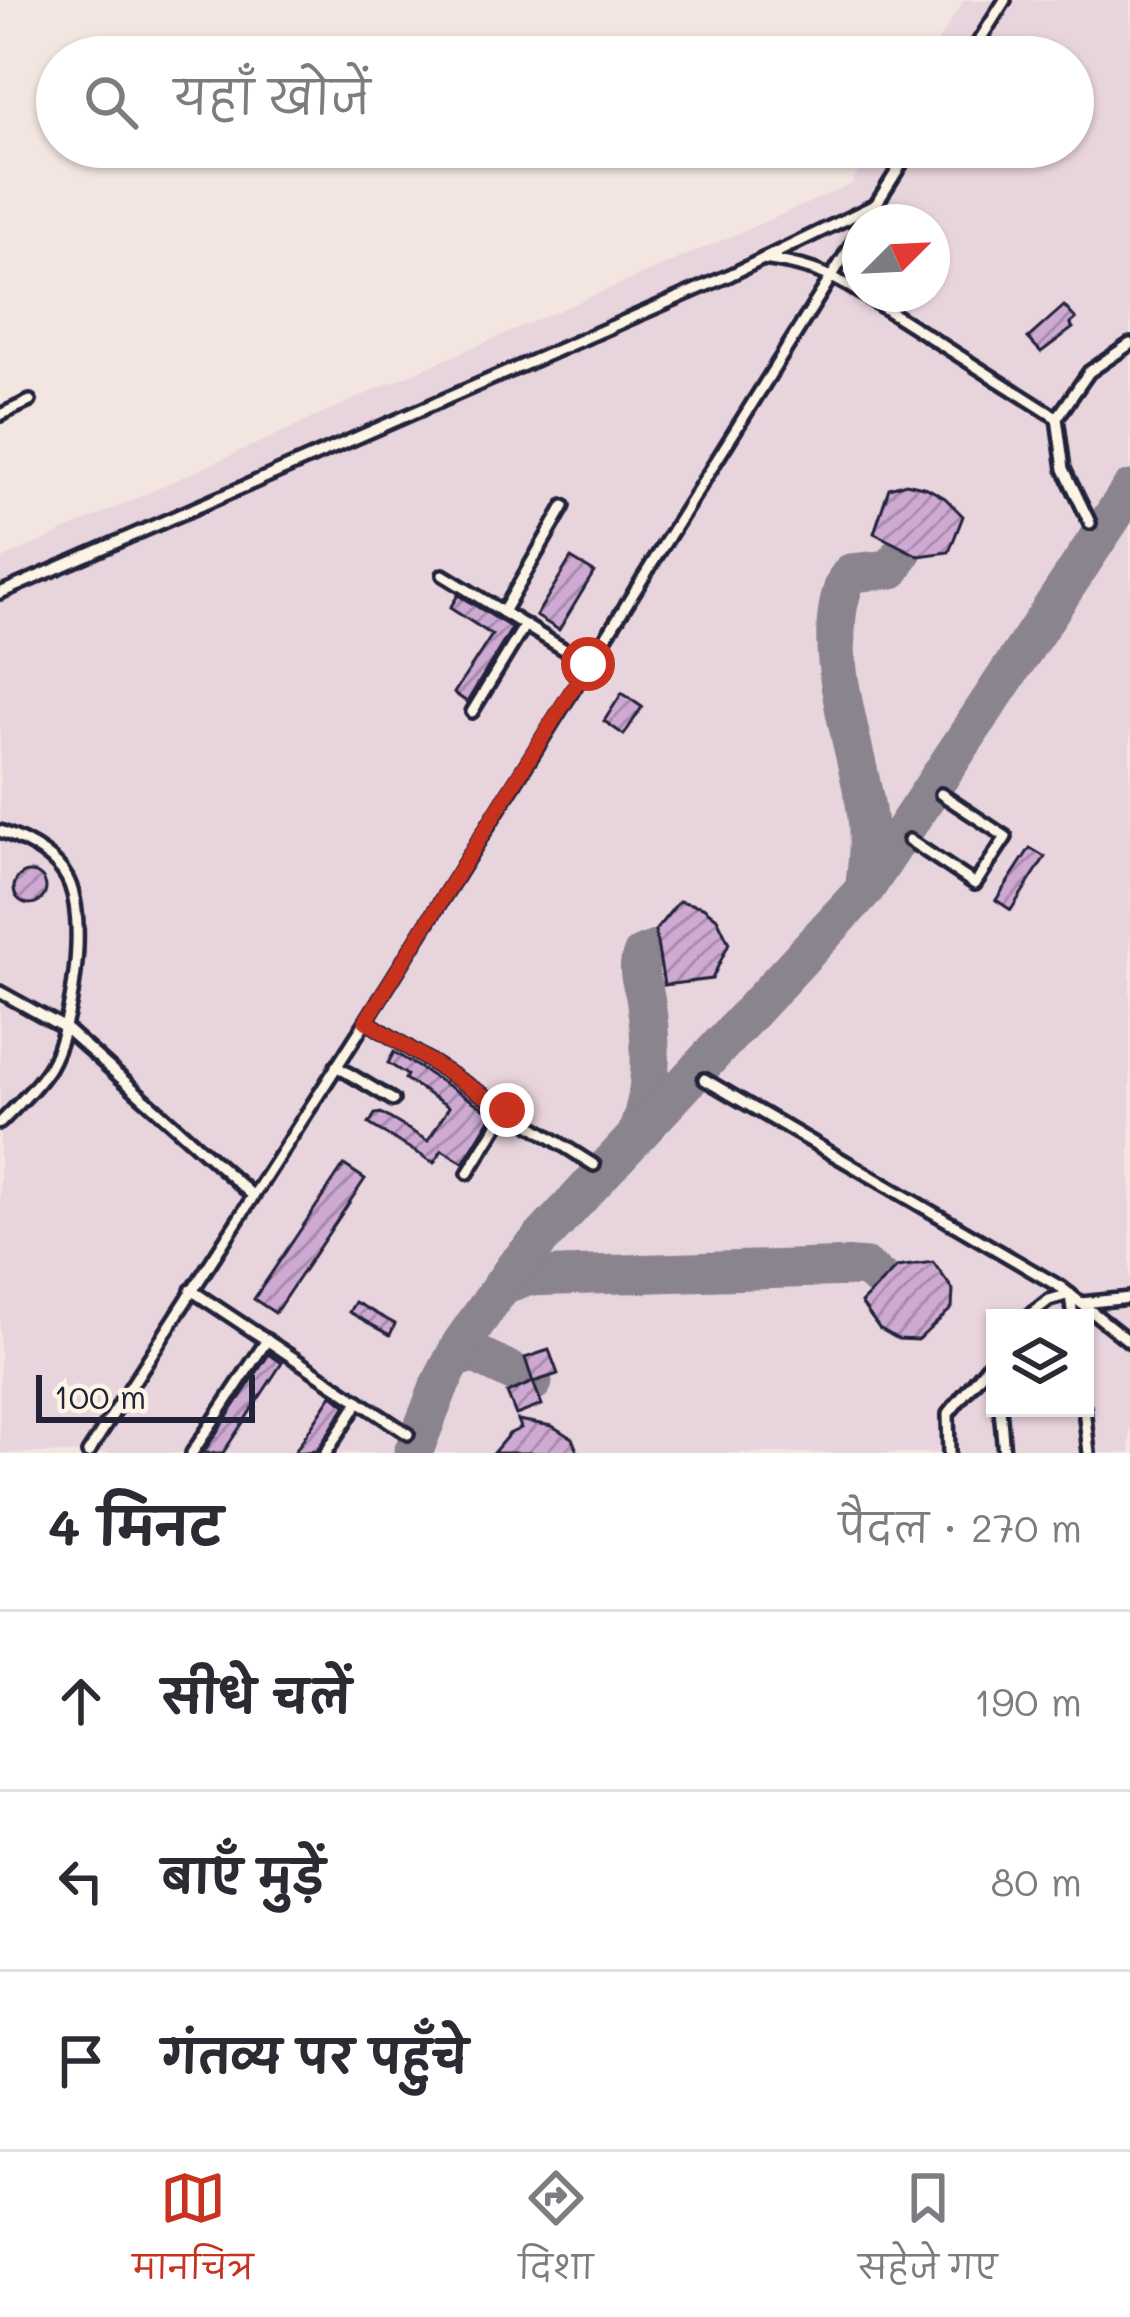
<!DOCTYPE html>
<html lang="hi">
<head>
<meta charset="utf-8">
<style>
  body { margin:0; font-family:Mali,"Playpen Sans Deva",sans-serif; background:#f7f7f7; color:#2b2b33 }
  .controls { position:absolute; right:36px; bottom:36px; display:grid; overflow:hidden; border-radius:0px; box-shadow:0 3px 9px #0004 }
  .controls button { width:108px; height:108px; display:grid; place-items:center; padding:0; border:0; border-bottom:3px solid #e1e1e2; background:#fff; color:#2b2b33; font:60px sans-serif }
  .compass { position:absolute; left:842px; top:204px; width:108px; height:108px; border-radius:50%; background:#fff; box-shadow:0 3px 9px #0004; rotate:66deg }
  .scale { position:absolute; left:36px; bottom:30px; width:219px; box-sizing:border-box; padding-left:12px; border:6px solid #22223b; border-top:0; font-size:33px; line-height:42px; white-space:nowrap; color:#22223b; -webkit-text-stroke:9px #fcf5e5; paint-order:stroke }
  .stop { position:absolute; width:36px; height:36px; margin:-27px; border:9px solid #c8321e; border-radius:50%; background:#fff }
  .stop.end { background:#c8321e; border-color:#fff; box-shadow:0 3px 12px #0008 }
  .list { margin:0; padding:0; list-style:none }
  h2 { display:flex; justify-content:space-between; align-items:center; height:156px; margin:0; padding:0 48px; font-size:51px }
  h2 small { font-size:39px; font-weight:400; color:#7c7c81 }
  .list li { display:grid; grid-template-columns:78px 1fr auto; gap:36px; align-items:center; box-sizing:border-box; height:180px; padding:0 48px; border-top:3px solid #e1e1e2 }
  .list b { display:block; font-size:45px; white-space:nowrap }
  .list em { font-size:39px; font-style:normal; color:#7c7c81 }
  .icon { flex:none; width:66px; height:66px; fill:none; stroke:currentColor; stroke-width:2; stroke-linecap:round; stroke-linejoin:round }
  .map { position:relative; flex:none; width:1130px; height:1453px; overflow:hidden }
  .search { position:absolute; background:#fff; box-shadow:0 3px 9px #0004; left:36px; right:36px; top:36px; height:132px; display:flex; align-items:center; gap:30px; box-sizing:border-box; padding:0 42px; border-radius:66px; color:#7c7c81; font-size:45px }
  .sheet { height:696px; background:#fff }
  nav { display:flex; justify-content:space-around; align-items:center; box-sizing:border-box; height:168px; border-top:3px solid #e1e1e2; background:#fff; font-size:33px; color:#7c7c81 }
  nav a { display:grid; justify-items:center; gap:6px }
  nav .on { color:#c8321e }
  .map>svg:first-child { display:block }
</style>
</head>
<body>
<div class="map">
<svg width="1130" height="1453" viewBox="0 0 1130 1453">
  <defs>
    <pattern id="building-hatch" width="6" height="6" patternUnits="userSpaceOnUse" patternTransform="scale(3)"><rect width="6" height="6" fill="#ceaad3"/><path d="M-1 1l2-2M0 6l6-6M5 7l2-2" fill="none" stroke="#a78aac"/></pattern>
  </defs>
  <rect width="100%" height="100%" fill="#f3e6e1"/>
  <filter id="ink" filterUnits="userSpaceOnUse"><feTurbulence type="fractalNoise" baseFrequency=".00833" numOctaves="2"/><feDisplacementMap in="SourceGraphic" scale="24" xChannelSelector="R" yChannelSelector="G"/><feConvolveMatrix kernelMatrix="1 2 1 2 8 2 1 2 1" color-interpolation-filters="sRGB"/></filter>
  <g filter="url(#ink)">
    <!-- built -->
    <path fill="#e8d4dd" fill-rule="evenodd" d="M964 0H1130V1453H0V560L379 388 850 185 874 147H1073V57H928ZM860 222H932V294H860ZM995 1318H1085V1408H995Z"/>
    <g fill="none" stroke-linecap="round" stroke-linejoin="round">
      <!-- taxiway -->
      <g stroke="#8a848e" stroke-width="39">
        <path d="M865 884C868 858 870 835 866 809 855 740 818 646 846 580L851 573 892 569 904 549"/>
        <path d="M638 1130C653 1093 652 1042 646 1003 644 985 635 973 642 955L658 949"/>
        <polyline points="503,1285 527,1277 854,1267 866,1268 883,1281"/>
        <polyline points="453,1360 468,1354 477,1355 533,1382"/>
        <polyline points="413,1453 439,1387 461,1344 515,1267 865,889 1130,490"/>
      </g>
    </g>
    <!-- building -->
    <g fill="url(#building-hatch)" stroke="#22223b" stroke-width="3">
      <polygon points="1064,306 1076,319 1070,324 1073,328 1041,352 1028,338"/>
      <polygon points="906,483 927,488 945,498 963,516 949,552 919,556 874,533 889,488"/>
      <polygon points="571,558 594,572 559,630 536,616"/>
      <polygon points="458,595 512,628 467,702 454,693 492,635 450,608"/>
      <polygon points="622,693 642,707 624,735 604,721"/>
      <polygon points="1030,848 1045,857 1011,910 996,900"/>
      <circle cx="30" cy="888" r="16"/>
      <polygon points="679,901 703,907 717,918 729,943 712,979 664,985 655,931"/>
      <polygon points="394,1052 493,1114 463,1163 442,1150 434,1163 369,1124 375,1114 381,1113 428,1141 449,1107 405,1079 407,1075 388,1063"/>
      <polygon points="344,1165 365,1179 275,1313 254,1299"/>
      <polygon points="933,1262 953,1290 952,1308 918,1340 898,1339 879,1328 861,1303 897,1267"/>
      <polygon points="355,1302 395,1324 390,1335 349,1312"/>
      <polygon points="549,1350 558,1374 533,1382 525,1358"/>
      <polygon points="269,1354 282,1363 223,1453 203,1453"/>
      <polygon points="533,1382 542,1405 516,1415 507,1393"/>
      <polygon points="332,1395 346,1405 317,1451 294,1453"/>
      <polygon points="518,1420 552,1426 572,1438 578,1453 493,1453 509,1434 521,1428"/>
    </g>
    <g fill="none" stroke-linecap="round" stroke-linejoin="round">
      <defs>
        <g id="lane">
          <polyline points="969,57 1005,0"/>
          <polyline points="865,222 912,147"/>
          <path d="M763 259C800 264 828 272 860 293"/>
          <polyline points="862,294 1057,418"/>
          <polyline points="0,415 30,401"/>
          <polyline points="1090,523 1064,469 1057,418 1089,372 1130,344"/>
          <polyline points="443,575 588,664"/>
          <polyline points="0,593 730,275 875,205"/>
          <polyline points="503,612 564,506"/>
          <polyline points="472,712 525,625"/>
          <path d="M0 831C25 840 54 854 67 878 89 918 72 1030 49 1068 37 1087 16 1107 0 1123"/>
          <polyline points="909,840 975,884 1006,837 941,794"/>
          <polyline points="0,992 65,1028 251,1194"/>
          <polyline points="366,1021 594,1165"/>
          <polyline points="336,1066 393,1100"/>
          <polyline points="704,1079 1062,1288 1130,1342"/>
          <polyline points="468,1173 507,1110"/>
          <polyline points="191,1290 408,1434"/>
          <polyline points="1081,1303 1130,1298"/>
          <polyline points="1026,1318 1049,1300 1070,1294 1073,1318"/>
          <polyline points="1000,1408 1004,1453"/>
          <polyline points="1084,1408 1089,1453"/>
          <polyline points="88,1453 366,1021 860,231"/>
          <polyline points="192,1453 267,1340"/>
          <polyline points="326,1453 359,1401"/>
          <polyline points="949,1453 948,1414 995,1357"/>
        </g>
      </defs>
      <!-- lane casing -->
      <use href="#lane" stroke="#22223b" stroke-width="18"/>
      <!-- lane -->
      <use href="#lane" stroke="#fcf5e5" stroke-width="9"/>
    </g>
  </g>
  <g fill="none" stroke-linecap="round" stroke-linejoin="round" filter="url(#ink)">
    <!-- route -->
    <polyline stroke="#c8321e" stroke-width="15" points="507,1110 366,1021 588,664"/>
  </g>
</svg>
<div class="controls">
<button><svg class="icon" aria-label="layers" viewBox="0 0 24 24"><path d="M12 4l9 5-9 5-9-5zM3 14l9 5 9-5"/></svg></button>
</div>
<svg class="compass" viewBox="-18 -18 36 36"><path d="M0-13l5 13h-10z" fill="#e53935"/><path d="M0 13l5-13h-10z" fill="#7c7c81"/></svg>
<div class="scale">100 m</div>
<div class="stop" style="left:588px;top:664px"></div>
<div class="stop end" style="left:507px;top:1110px"></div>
<div class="search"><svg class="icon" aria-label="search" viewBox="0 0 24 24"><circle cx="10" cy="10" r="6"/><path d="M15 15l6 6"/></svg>यहाँ खोजें</div>
</div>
<section class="sheet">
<h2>4 मिनट<small>पैदल · 270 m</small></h2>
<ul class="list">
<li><svg class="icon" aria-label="ahead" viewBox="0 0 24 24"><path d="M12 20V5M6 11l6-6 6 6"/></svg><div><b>सीधे चलें</b></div><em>190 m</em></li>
<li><svg class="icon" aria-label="left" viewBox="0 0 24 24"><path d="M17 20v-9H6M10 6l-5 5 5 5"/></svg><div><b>बाएँ मुड़ें</b></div><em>80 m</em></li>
<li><svg class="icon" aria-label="arrive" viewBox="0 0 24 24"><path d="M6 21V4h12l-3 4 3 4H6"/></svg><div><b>गंतव्य पर पहुँचे</b></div></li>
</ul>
</section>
<nav>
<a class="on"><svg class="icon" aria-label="map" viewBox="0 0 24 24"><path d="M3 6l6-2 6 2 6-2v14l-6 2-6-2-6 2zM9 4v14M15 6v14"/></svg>मानचित्र</a>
<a><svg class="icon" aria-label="directions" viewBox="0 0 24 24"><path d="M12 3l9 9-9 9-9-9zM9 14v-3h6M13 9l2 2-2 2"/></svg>दिशा</a>
<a><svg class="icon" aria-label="saved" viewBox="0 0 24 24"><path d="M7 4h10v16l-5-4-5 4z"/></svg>सहेजे गए</a>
</nav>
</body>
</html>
